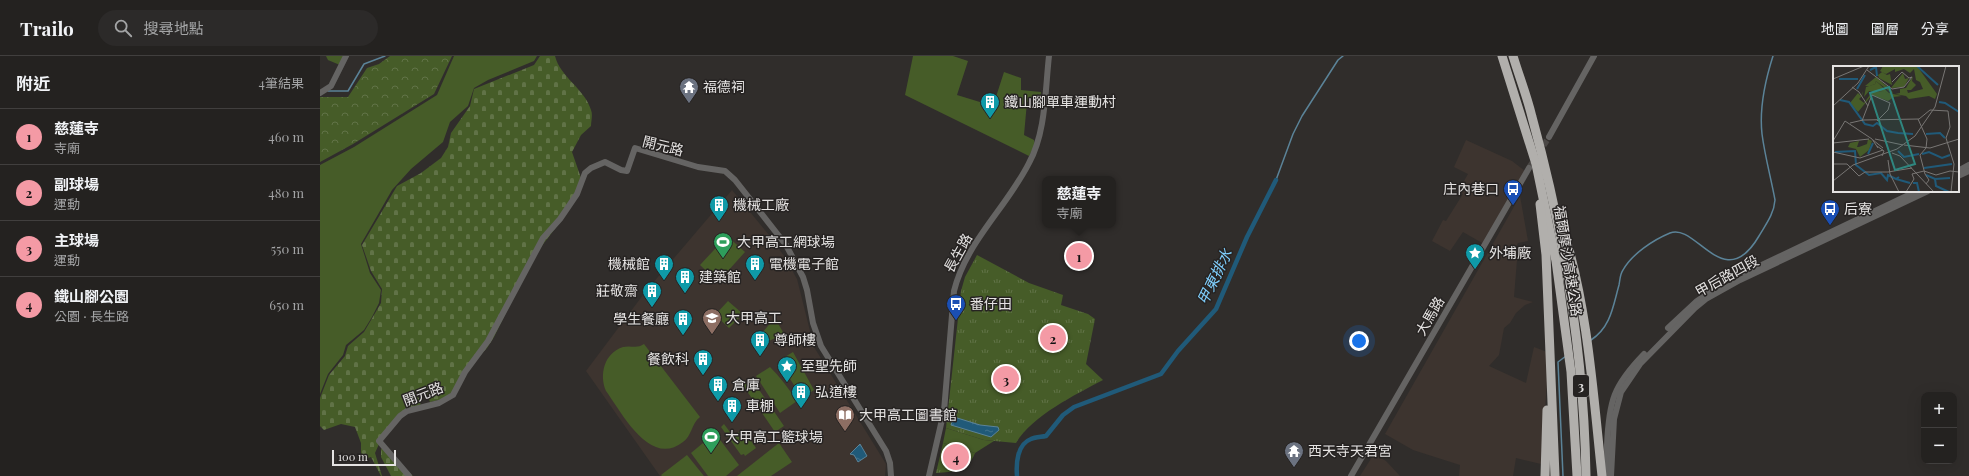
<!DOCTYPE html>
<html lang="zh-TW">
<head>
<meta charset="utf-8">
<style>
  body { margin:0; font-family:"Playfair Display","Noto Sans TC",serif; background:#2c2a29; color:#f1f3f6 }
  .controls { position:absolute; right:12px; bottom:12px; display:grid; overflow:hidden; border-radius:8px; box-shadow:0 4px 16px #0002 }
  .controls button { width:36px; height:36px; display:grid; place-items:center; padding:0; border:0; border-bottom:1px solid #413f3e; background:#242220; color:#f1f3f6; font:20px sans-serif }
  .scale { position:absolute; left:12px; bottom:10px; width:64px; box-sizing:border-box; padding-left:4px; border:2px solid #e5e3e2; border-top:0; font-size:11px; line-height:14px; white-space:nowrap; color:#e5e3e2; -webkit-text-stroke:3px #262322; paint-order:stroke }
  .you { position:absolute; left:1039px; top:285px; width:14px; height:14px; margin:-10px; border:3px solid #fff; border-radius:50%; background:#1a73e8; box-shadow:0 0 0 6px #1a73e833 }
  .badge { display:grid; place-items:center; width:26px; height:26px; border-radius:50%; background:#f49aa5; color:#111; font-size:13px; font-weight:700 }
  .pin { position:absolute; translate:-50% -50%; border:2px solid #fff; box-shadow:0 1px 4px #0006 }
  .popup { position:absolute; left:722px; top:120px; width:74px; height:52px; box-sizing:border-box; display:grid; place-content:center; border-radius:8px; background:#242220; filter:drop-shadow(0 1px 3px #0005); font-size:13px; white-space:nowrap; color:#a3a4a5 }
  .popup b { font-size:15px; color:#f1f3f6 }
  .popup::after { content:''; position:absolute; left:50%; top:100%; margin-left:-8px; border:8px solid transparent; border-top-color:#242220 }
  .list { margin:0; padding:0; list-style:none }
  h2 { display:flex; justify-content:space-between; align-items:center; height:52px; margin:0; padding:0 16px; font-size:17px }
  h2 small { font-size:13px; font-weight:400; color:#a3a4a5 }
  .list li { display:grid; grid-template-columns:26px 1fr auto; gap:12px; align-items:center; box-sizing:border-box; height:56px; padding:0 16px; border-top:1px solid #413f3e }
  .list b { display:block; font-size:15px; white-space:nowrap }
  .list p { margin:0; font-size:13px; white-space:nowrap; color:#a3a4a5 }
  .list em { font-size:13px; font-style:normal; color:#a3a4a5 }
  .icon { flex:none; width:22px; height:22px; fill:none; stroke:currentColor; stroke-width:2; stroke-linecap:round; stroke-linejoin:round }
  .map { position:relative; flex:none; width:1649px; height:420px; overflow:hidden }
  header { display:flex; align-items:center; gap:24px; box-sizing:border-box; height:56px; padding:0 20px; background:#242220; border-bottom:1px solid #413f3e }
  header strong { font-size:19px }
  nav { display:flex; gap:22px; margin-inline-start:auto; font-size:14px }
  .search { width:280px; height:36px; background:#2c2a29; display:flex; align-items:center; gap:10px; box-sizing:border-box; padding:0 14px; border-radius:22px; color:#a3a4a5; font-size:15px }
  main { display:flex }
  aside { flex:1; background:#242220 }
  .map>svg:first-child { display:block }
</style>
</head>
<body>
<header>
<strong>Trailo</strong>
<div class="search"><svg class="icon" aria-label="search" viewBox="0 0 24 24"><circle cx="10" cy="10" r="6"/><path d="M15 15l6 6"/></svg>搜尋地點</div>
<nav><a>地圖</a><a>圖層</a><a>分享</a></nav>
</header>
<main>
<aside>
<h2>附近<small>4筆結果</small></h2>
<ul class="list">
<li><span class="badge">1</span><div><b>慈蓮寺</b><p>寺廟</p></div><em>460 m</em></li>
<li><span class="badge">2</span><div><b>副球場</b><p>運動</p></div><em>480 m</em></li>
<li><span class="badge">3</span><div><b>主球場</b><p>運動</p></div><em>550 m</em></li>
<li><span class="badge">4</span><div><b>鐵山腳公園</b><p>公園 · 長生路</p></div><em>650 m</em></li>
</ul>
</aside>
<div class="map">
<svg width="1649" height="420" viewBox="0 0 1649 420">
  <defs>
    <pattern id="forest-crowns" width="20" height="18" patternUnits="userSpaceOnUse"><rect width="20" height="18" fill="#465c28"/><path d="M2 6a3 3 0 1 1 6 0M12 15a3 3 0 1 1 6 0" fill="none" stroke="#617347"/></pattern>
    <pattern id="cemetery-stones" width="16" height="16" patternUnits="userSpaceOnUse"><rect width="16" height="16" fill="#465c28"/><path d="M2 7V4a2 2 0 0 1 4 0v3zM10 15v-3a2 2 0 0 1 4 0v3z" fill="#617347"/></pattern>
    <pattern id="park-tufts" width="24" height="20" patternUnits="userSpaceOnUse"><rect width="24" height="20" fill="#465c28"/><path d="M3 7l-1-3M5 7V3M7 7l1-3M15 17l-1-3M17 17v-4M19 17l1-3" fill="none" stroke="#617347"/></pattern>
    <pattern id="water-ripples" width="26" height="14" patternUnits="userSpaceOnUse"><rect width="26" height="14" fill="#205a79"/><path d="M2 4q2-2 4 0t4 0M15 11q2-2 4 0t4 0" fill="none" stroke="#40728c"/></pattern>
  </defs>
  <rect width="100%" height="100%" fill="#302d2b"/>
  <!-- built -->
  <g fill="#3d342f">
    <polygon points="1146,84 1192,105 1205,115 1164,188 1143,176 1130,195 1112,185 1123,164 1126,165 1143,138 1138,135 1148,118 1134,111"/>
    <polygon points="412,134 449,179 464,200 477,223 494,291 566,408 565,420 340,420 266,315 326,235"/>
    <polygon points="1200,140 1208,185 1198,187 1191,200 1197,204 1194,241 1213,246 1205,249 1196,257 1190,267 1184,272 1179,299 1169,310 1206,327 1214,291 1227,296 1227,326 1221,408 1196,402 1193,420 1139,420 1140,409 1093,394 1065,378"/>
    <polygon points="1054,398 1066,405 1080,420 1040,420"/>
  </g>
  <!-- green -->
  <g fill="#465c28">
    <polygon points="134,0 217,0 214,5 168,24 154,32 148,50 130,66 123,86 91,113 72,134 41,188 50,217 61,234 59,247 52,261 44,274 26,289 23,299 8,318 0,338 0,109 34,91 117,39"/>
    <polygon points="593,0 633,0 648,5 637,39 673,50 684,16 701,22 701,34 721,36 720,47 707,46 704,79 714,84 715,89 709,100 585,39"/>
    <polygon points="407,180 425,196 398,226 380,209"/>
    <polygon points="408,245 423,258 409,272 395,259"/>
    <polygon points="455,262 464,278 449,285 446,280 442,282 440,279"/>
    <path d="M324 288 380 361C371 368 372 380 363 386 330 412 302 357 286 335 279 319 284 297 303 291 311 289 317 293 324 288Z"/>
    <polygon points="473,296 494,334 482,342 467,318 465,309 460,304"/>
    <path d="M450 311C460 321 469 333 477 345L460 357 436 320Z"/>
    <polygon points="431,322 464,370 455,376 422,328"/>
    <polygon points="404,368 413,380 423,373 436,392 425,400 424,398 421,399 401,371"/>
    <polygon points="626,372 664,384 674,385 655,397 623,387"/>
    <polygon points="395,377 419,409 406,420 388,420 371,397"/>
    <polygon points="459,387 472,406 451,420 417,420"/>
    <polygon points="367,399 384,420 342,420 341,419"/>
  </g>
  <!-- forest -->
  <polygon fill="url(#forest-crowns)" points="70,0 132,0 114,38 33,88 0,106 0,41 28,41 47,12 59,8"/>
  <!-- cemetery -->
  <g fill="url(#cemetery-stones)">
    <path d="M220 0H235C240 21 265 33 271 54 273 59 271 65 271 70L261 79 252 96 261 122 247 157 214 200 174 281 167 292 146 314 136 334 123 343 110 346 107 338 103 340 100 338 97 340 101 345 100 350 87 354 59 388 55 397 62 420H61L51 401 41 404V387L35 371 21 368 4 374 0 370V342L9 319 25 300 28 290 44 276 61 247 62 233 51 215 42 189 77 130 101 117 121 102 128 91 131 77 150 50 154 33 214 9Z"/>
    <polygon points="64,391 93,420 71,420 61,401 61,393"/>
  </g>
  <!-- park -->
  <g fill="url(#park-tufts)">
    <polygon points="6,0 25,0 20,9 8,4"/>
    <path d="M657 199 709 227 743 239 741 249 768 258 775 263 766 308 783 324C755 339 713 359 696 387L664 384 626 372 641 235 645 221Z"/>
    <path d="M623 387 655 397C648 415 633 416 616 417Z"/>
  </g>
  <!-- water -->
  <g fill="url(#water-ripples)" stroke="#5b8398">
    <polygon points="634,361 660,369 678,371 679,374 671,381 631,369"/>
    <polygon points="540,388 547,400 538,406 534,399 530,398"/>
  </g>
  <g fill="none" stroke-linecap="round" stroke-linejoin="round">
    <!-- stream -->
    <g stroke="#5b8398" stroke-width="1.5">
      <polyline points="8,35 28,35 44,8 65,0"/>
      <polyline points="956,124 973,78 982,60 1018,4 1023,0"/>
      <path d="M1271 284C1291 271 1293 250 1299 229 1300 224 1300 218 1303 214 1312 198 1333 184 1350 177 1376 166 1404 240 1439 180 1446 168 1454 158 1455 144 1451 122 1445 101 1442 78 1439 51 1445 25 1453 0"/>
      <polyline points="1243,420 1238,306 1246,300"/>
    </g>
    <!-- canal -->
    <path stroke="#205a79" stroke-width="4.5" d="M697 420C696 408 697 388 711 383 715 381 721 381 726 380L743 359 754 351 841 318 858 295 896 253 927 181 956 124"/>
    <!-- tertiary-tunnel -->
    <polyline stroke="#4b4846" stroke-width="6" stroke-dasharray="6 3" stroke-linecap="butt" points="1209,112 1229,81"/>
    <!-- tertiary -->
    <g stroke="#656463" stroke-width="6">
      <polyline points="0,37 11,30 26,0"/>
      <polyline points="1229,81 1274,0"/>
      <polyline points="1638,115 1649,109"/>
      <polyline points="1638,120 1649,115"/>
      <polyline points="1425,217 1597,135"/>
      <polyline points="1348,272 1377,245 1398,231"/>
      <polyline points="89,420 59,385 80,360 87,355 119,347 133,339 145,316 168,285 223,182 240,163 257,138 265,117 271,112 285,106 301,114 307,115 315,92 378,111 405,115 415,124 466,189 483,221 487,234 493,267 501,290 566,395 570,407 571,420"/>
      <path d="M609 420 624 355 634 235C646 186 687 151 709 107 726 76 725 35 729 0"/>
      <polyline points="1031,420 1209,112"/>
      <path d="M1286 420C1288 410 1287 399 1287 389 1289 345 1293 330 1324 298"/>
      <polyline points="1291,420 1294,363 1301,336 1320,308 1375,252 1386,243 1420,224 1608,135"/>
    </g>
    <!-- motorway -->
    <g stroke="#b1afac" stroke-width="9">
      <polyline points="1182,0 1216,108 1236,205 1251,316 1257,420"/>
      <path d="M1193 0C1199 20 1207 40 1212 61 1244 177 1264 299 1266 420"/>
      <polyline points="1220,148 1226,199 1235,420"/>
      <path d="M1243 173C1268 252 1273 337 1282 420"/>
      <polyline points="1225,420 1227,354"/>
    </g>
  </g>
  <!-- icons -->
  <defs>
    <symbol id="temple-pin" viewBox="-11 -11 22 30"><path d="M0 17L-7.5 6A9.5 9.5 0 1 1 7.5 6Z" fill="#6b7280" stroke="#262322"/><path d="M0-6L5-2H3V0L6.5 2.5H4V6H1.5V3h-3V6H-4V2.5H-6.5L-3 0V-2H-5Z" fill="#fff"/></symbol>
    <symbol id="building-pin" viewBox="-11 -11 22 30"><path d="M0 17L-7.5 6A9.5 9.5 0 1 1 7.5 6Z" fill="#0f9aa8" stroke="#262322"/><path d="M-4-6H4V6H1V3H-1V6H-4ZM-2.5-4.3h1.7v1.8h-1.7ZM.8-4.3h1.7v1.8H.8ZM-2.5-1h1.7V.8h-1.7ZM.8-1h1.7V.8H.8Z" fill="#fff"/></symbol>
    <symbol id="bus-pin" viewBox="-11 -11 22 30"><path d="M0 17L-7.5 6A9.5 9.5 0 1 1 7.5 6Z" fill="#1a4fb4" stroke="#262322"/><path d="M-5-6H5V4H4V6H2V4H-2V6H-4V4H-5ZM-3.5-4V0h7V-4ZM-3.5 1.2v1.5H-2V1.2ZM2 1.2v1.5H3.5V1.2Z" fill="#fff"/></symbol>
    <symbol id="stadium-pin" viewBox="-11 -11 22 30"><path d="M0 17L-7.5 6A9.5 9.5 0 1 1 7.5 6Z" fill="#2e9e5b" stroke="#262322"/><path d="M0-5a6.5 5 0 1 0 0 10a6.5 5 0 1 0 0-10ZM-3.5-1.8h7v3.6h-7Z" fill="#fff"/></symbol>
    <symbol id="sight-pin" viewBox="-11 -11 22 30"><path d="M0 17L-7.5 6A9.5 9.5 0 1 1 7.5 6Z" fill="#0f9aa8" stroke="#262322"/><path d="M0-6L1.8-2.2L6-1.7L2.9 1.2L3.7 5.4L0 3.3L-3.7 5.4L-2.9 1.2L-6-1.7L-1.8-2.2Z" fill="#fff"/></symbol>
    <symbol id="school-pin" viewBox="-11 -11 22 30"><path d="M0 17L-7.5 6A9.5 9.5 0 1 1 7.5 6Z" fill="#8d6e63" stroke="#262322"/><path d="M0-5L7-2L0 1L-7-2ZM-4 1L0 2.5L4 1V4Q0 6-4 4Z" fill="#fff"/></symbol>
    <symbol id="library-pin" viewBox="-11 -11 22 30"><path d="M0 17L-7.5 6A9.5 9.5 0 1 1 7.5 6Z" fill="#8d6e63" stroke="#262322"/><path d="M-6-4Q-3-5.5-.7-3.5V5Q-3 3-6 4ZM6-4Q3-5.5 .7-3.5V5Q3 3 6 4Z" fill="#fff"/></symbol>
  </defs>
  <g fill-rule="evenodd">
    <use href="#temple-pin" x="358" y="20" width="22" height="30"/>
    <use href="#building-pin" x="659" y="35" width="22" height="30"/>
    <use href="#bus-pin" x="1182" y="122" width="22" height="30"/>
    <use href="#building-pin" x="388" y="138" width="22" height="30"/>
    <use href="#bus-pin" x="1499" y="142" width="22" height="30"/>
    <use href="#stadium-pin" x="392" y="175" width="22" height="30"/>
    <use href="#sight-pin" x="1144" y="186" width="22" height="30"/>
    <use href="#building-pin" x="333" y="197" width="22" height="30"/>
    <use href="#building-pin" x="424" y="197" width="22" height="30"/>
    <use href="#building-pin" x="354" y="210" width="22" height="30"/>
    <use href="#building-pin" x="321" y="224" width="22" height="30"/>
    <use href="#bus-pin" x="625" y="237" width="22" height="30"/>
    <use href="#school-pin" x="381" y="251" width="22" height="30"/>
    <use href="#building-pin" x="352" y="252" width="22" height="30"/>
    <use href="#building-pin" x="429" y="273" width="22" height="30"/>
    <use href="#building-pin" x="372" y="292" width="22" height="30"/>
    <use href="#sight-pin" x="456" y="299" width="22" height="30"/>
    <use href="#building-pin" x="387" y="318" width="22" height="30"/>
    <use href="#building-pin" x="470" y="325" width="22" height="30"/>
    <use href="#building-pin" x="401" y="339" width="22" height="30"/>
    <use href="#library-pin" x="514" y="348" width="22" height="30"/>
    <use href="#stadium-pin" x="380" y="370" width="22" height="30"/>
    <use href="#temple-pin" x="963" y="384" width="22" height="30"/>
  </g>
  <g text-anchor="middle" stroke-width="3" stroke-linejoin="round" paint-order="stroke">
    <!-- shield labels -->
    <rect fill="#262322" stroke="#aca9a8" stroke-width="1" x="1253" y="319" width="16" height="22" rx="3"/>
    <g font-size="13" font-weight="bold" fill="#e5e3e2">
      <text x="1261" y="335">3</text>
    </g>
    <!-- poi labels -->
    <g font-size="14" fill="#e5e3e2" stroke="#262322" text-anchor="start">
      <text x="383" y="36">福德祠</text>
      <text x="684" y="51">鐵山腳單車運動村</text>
      <text x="1179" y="138" text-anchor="end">庄內巷口</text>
      <text x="413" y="154">機械工廠</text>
      <text x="1524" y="158">后寮</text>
      <text x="417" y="191">大甲高工網球場</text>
      <text x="1169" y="202">外埔廠</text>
      <text x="330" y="213" text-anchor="end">機械館</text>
      <text x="449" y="213">電機電子館</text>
      <text x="379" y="226">建築館</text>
      <text x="318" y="240" text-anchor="end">莊敬齋</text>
      <text x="650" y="253">番仔田</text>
      <text x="406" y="267">大甲高工</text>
      <text x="349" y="268" text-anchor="end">學生餐廳</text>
      <text x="454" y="289">尊師樓</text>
      <text x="369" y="308" text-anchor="end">餐飲科</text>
      <text x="481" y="315">至聖先師</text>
      <text x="412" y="334">倉庫</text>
      <text x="495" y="341">弘道樓</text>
      <text x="426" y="355">車棚</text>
      <text x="539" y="364">大甲高工圖書館</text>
      <text x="405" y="386">大甲高工籃球場</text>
      <text x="988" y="400">西天寺天君宮</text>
    </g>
    <!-- street labels -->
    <g font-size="14" fill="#e5e3e2" stroke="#262322">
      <text transform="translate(343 90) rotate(14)" y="5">開元路</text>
      <text transform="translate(638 197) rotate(-61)" y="5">長生路</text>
      <text transform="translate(1248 205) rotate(81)" y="5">福爾摩沙高速公路</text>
      <text transform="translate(1407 220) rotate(-29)" y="5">甲后路四段</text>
      <text transform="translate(1110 260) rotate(-60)" y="5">大馬路</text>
      <text transform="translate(103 338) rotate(-21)" y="5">開元路</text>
    </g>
    <!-- water labels -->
    <g font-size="15" font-style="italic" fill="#7fcefc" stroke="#262322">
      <text transform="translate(895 221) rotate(-64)" y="5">甲東排水</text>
    </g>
  </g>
  <!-- overview -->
  <g transform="translate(1513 10)">
    <rect width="126" height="126" fill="#302d2b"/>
    <path d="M43 15 56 27 69 30 60 31 51 26 36 25 31 31 33 21 42 18Z" fill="#465c28"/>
    <path d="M50 0H84L104 28 102 33 96 30 76 33 73 30 62 28 67 27V23L73 22 80 10 79 15 83 19 78 24H74L75 27 90 23 87 16 83 14 81 3 77 7 71 3 62 6V3L53 8 47 5ZM49 6 54 9 57 8 59 19 46 12 45 9ZM70 7 72 13 76 12 71 21 58 22ZM43 11 59 25 60 28 43 15 42 18 37 20H32Z" fill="#465c28"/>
    <path d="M30 25 29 30 26 33 31 37 39 26H52L61 31 55 35 39 29 25 46 17 37 25 27 28 30ZM35 73 39 75 36 84 27 91 23 83 15 81 17 77 26 75 24 81H26L34 78Z" fill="#465c28"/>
    <path fill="none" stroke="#205a79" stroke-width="2" d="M84 0 105 19M37 4 43 1 44 10M6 13H25M24 23 32 9M7 34 16 36 32 58 40 60 44 57 54 65 65 67M106 36 112 37 126 46M65 67 80 68M93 68 107 67 112 72M65 85 71 91 86 88M2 86 22 85 23 99 36 109 48 107 54 114 55 109 63 113 66 111M35 88 40 77M89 88 96 86 109 92 117 89M91 102 119 98M93 109 102 113 117 112M63 113 77 117M102 113 103 120 116 126M80 117H84L86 126"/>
    <path fill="none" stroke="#787674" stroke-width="1" d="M34 4 59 23 71 21 79 11 76 12 69 6 59 16M0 13 31 0M19 21 26 26 35 40M0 40 25 17 36 0M85 53 94 73 93 82M30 54 86 53 97 44 115 45 117 61 113 72 121 98 118 126M29 55 39 29 57 37 55 44 44 55M17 57 30 54M0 58V40M42 73 70 79M40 74 50 82M0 75 12 55 39 73 45 82M0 77 36 73M71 79 97 82 126 73M44 80 51 85 49 90M93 82 87 89 92 108 96 114 93 118M0 86 27 92 50 84M59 87 67 90 101 126M55 94 57 108 66 126M0 98H14L26 110 32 106H55L79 102M0 115 20 99 64 83 82 70 102 41 113 0M73 126 81 113 79 108 91 105 103 109 117 105 126 106"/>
    <path fill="#2f867f" fill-opacity="0.15" stroke="#2f867f" stroke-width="2" d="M56 21 82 98 62 104 37 27Z"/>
    <rect width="126" height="126" fill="none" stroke="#e5e3e2" stroke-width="2"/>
  </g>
</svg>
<div class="controls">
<button>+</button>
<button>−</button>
</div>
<div class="scale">100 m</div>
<div class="you"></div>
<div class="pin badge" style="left:759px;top:200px">1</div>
<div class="popup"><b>慈蓮寺</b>寺廟</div>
<div class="pin badge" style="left:733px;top:282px">2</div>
<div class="pin badge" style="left:686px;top:323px">3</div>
<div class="pin badge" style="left:636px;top:401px">4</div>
</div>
</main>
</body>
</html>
